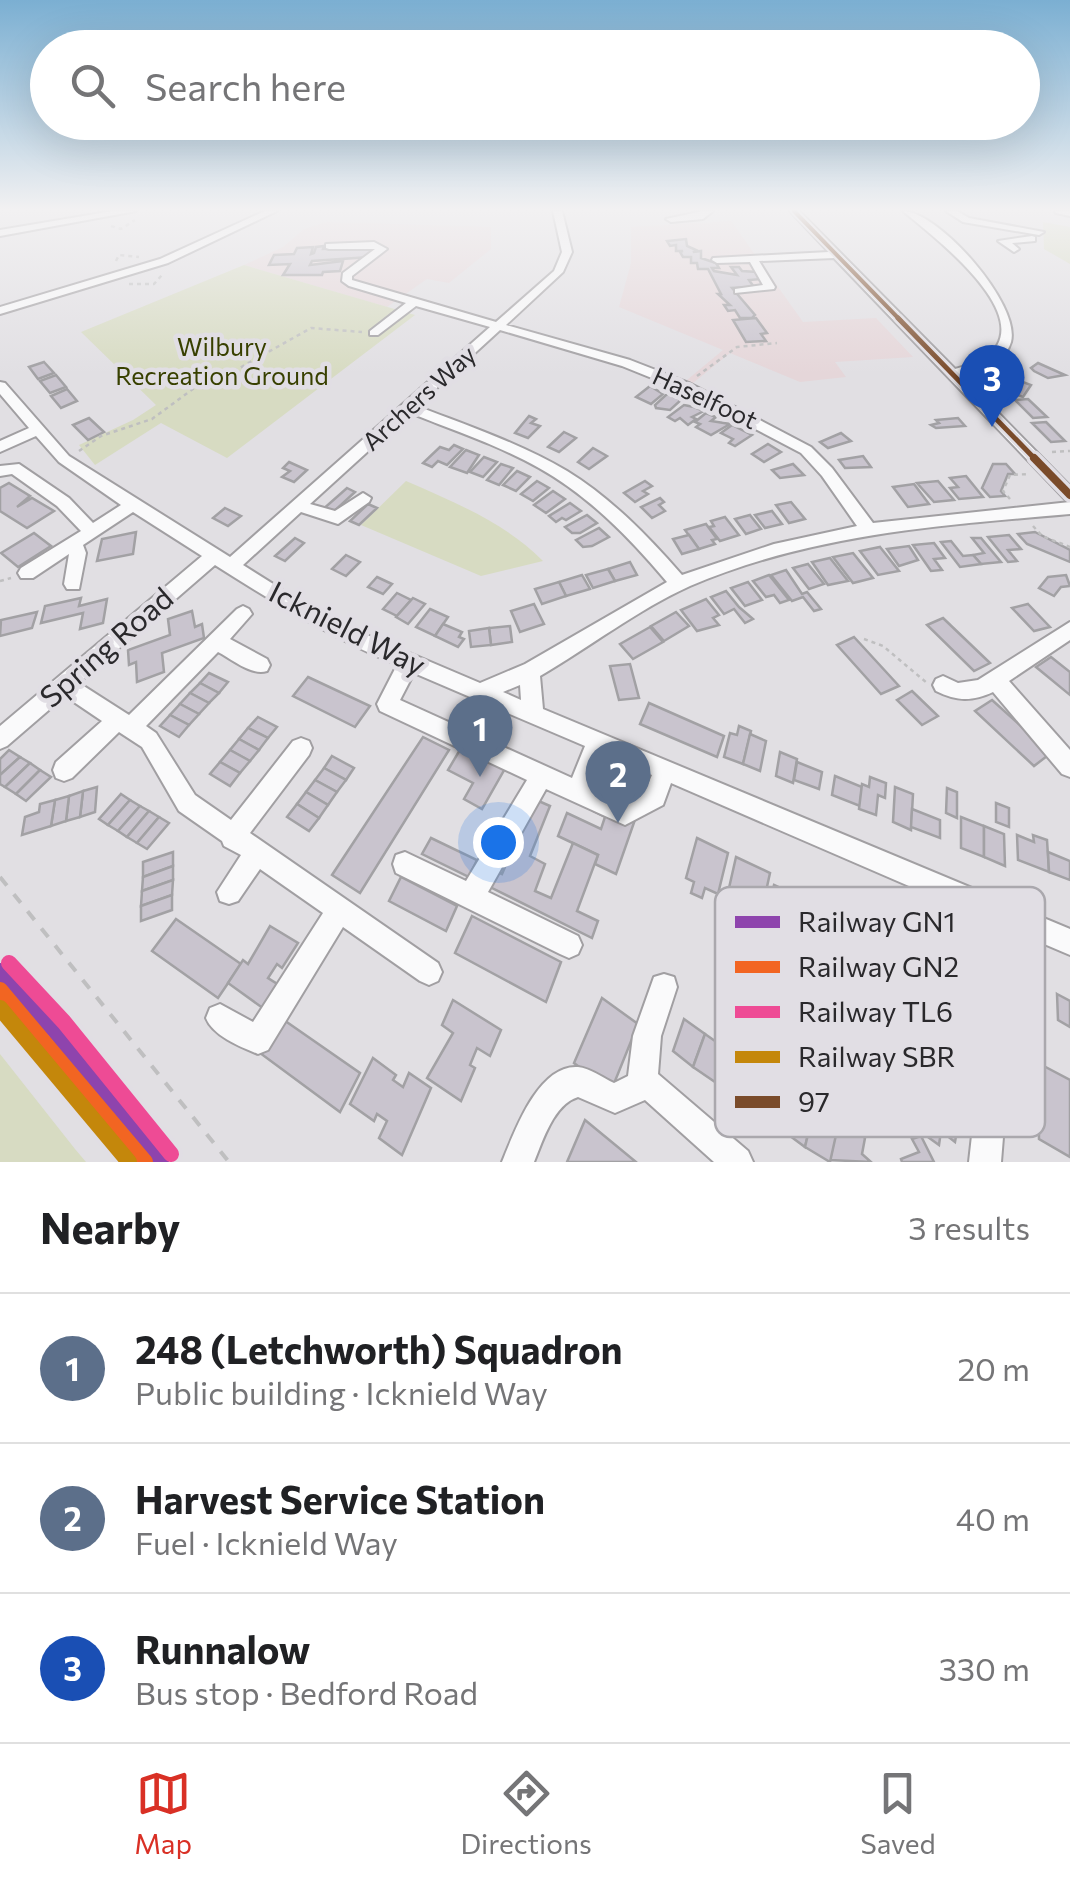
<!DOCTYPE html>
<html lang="en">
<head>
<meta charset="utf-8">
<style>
  body { margin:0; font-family:Commissioner,sans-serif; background:#f2f2f2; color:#202124 }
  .you { position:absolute; left:498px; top:842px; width:35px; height:35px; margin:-25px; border:8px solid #fff; border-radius:50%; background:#1a73e8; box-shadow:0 0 0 15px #1a73e833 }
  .badge { display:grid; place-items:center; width:65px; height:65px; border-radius:50%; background:#d93025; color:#fff; font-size:32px; font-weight:700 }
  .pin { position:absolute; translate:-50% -82px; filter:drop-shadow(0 2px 5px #0008) }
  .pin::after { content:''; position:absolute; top:52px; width:35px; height:30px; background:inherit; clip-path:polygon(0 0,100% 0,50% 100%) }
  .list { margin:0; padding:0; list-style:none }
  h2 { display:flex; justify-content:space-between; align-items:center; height:130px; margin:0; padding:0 40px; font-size:42px }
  h2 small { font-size:32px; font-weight:400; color:#757577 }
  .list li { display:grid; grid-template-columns:65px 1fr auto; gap:30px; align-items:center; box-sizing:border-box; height:150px; padding:0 40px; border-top:2px solid #e0e0e0 }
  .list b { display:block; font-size:38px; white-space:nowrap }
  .list p { margin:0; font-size:32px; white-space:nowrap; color:#757577 }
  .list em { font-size:32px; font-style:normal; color:#757577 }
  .icon { flex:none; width:55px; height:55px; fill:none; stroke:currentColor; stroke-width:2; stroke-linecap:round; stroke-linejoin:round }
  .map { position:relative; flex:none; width:1070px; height:1162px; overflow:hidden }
  .search { position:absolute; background:#fff; box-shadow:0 10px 40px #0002; left:30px; right:30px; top:30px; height:110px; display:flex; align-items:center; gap:25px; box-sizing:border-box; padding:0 35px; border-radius:55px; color:#757577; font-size:38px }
  .sheet { height:580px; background:#fff }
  nav { display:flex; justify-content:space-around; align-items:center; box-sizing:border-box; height:140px; border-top:2px solid #e0e0e0; background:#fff; font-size:28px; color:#757577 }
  nav a { display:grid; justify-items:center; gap:5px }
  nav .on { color:#d93025 }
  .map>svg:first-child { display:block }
</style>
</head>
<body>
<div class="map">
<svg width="1070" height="1162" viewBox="0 0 1070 1162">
  <rect width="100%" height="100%" fill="#e1dfe3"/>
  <!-- education -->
  <g fill="#e5d6d9">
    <polygon points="731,221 803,322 876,318 913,357 835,362 846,377 800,382 730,353 693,383 687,380 723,350 619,307 631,263 631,227"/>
    <polygon points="327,222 491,227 491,249 449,283 427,279 387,307 244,265 283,247 304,229"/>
  </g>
  <!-- green -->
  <g fill="#d7dbc2">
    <polygon points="1043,222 1070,227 1070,264 1044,249"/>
    <polygon points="244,265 415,315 227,458 161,423 95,465 79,445 133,420 156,405 81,332"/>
    <path d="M406 481C456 503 504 522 543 561L481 576 361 525Z"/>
    <polygon points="0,1054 75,1149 86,1162 0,1162"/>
  </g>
  <!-- building -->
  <g fill="#c9c4ce" stroke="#a2a1a4" stroke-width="2.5">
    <polygon points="686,239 687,246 696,250 693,252 701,251 701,258 716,263 719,268 712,268 714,271 737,275 731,267 739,267 742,271 757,272 762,279 749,280 754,287 732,288 755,315 752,318 740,318 735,310 728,311 724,305 730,305 718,294 721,294 708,269 698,269 697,263 691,263 691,257 683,257 680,252 683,251 676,251 676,245 670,246 667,241"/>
    <polygon points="324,246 323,249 372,248 370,257 312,261 310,265 343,261 340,271 323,272 322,275 283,275 290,264 269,265 274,255 294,254 297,248 313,247 311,254 314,253 316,247"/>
    <polygon points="756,318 767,333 761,334 766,341 746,342 733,320"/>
    <polygon points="44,362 54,373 38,379 29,367"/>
    <polygon points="1038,363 1065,375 1048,378 1034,371 1031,368"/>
    <polygon points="56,375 66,387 50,393 40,381"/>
    <polygon points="1015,379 1031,385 1023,397 1007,391"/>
    <polygon points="650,386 663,394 651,404 636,397"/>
    <polygon points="67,389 77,401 61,408 51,396"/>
    <polygon points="667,394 681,400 670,410 656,408 655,405"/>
    <polygon points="1028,399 1047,417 1033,418 1015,400"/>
    <polygon points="684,405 694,407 704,411 692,417 696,419 688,425 680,418 675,421 668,417"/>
    <polygon points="706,413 716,417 711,421 730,424 711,435 696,427 700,424 695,422"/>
    <polygon points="529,416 536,419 531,423 540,426 528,438 515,433"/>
    <polygon points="89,418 104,432 88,440 73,425"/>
    <polygon points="958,418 965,426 936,428 931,425 939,423 936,420"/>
    <polygon points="1046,422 1065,441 1051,442 1032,423"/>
    <polygon points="732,425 752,435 735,446 729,443 733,439 721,433"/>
    <polygon points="564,432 576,438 559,452 548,447"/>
    <polygon points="841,433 851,441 828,448 820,442"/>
    <polygon points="768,444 781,452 764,462 752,454"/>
    <polygon points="454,445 463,449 447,465 438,461 432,467 423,463 440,447 449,450"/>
    <polygon points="593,448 607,456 589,469 578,462"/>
    <polygon points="466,450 479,455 467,473 450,467"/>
    <polygon points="863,456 871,467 845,468 839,460"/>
    <polygon points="484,457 497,462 483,477 470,472"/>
    <polygon points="289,462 307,470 294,482 282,477 290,471 283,468"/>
    <polygon points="501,464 513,468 499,485 487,480"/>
    <polygon points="793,464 804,475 780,478 772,470"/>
    <polygon points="993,464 1006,464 1015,474 1008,474 1001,491 1005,496 990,497 982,488"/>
    <polygon points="517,471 530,477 516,491 503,485"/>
    <polygon points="966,476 983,497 959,499 950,488 958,487 950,478"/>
    <polygon points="537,481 549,488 533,501 521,494"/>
    <polygon points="645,481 652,486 643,491 648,494 635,502 624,493"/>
    <polygon points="938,481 954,500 934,502 917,483"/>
    <polygon points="9,483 30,496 17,507 32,498 54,511 27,528 0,511 0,488"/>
    <polygon points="914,484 929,504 908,507 893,487"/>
    <polygon points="347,488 355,492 330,515 321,511"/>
    <polygon points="553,491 565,499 546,513 534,505"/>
    <polygon points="660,498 664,502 659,505 665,511 652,518 641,507"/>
    <polygon points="791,502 805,519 789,523 776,505"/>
    <polygon points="570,503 581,511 566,520 562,518 556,522 549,516"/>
    <polygon points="368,504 377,508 359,525 350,521"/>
    <polygon points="225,508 241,516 228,526 213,518"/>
    <polygon points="772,511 782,524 765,528 755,515"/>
    <polygon points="587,515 597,523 580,533 572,533 565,527"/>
    <polygon points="750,515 761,529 746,534 735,519"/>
    <polygon points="725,517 739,535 720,541 709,527 714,526 711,521"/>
    <polygon points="706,524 717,539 712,540 715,544 699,549 685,530"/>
    <polygon points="599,528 609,537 592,546 583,547 576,540"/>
    <polygon points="136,532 133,554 97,561 102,539"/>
    <polygon points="1035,532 1070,550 1070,562 1027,544 1018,534"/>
    <polygon points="34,533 51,546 18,567 1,553"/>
    <polygon points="689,535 699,549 682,554 673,539"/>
    <polygon points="1009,535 1021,549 1008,550 1017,561 1008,562 988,537"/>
    <polygon points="295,538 304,543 285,561 275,556"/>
    <polygon points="972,538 981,538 1001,562 981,564 973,555 984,553"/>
    <polygon points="951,541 963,556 973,555 981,564 960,567 941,542"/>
    <polygon points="934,543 945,558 934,559 942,570 931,571 913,545"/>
    <polygon points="909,546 918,560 899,566 887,549"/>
    <polygon points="880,547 899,571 878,575 860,551"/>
    <polygon points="853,553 873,578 853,583 833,557"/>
    <polygon points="346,555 360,562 346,576 332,569"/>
    <polygon points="830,558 848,581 828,585 812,562"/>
    <polygon points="630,562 637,575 615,581 608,569"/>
    <polygon points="808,564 824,584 809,589 793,568"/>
    <polygon points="608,569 615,581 593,588 586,575"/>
    <polygon points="786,570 802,594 807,592 821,609 814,611 803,597 792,601 771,575"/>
    <polygon points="582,575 590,589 566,596 559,582"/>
    <polygon points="769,575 789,600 780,603 774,595 766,597 753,581"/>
    <polygon points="1066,575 1070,586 1061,587 1054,596 1039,588 1048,577"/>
    <polygon points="377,577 392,584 383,594 368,587"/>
    <polygon points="559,582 566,596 542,604 535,589"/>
    <polygon points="748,582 762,600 745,606 731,588"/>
    <polygon points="726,591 739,607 753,619 745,623 734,609 724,614 711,597"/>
    <polygon points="397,593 411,600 397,616 383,609"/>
    <polygon points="81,598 79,606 107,599 103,623 80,629 83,613 41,623 45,606"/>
    <polygon points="413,598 425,604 408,624 396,617"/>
    <polygon points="706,599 719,615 713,618 719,625 697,631 681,610"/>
    <polygon points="534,604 544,624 520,632 511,611"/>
    <polygon points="1028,604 1050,627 1034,631 1012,608"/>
    <polygon points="430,609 448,617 435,636 416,627"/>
    <polygon points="192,611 195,627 202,624 204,638 162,653 164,672 137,682 136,662 129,665 128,650 170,635 168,619"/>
    <polygon points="37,612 32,628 0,636 1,620"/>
    <polygon points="676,612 689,626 664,641 651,626"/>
    <polygon points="943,618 990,663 974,671 927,625"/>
    <polygon points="443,624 462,632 459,637 464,639 458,647 435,636"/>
    <polygon points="510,626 512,642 491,645 489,628"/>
    <polygon points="650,627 663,642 633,659 620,644"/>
    <polygon points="489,628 491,645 471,647 469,631"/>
    <polygon points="854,637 899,686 881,694 837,645"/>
    <polygon points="1051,657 1070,672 1070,695 1036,667"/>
    <polygon points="630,664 639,698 619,700 610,666"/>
    <polygon points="209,673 228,682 219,693 200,683"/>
    <polygon points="308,677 370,706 355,727 293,696"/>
    <polygon points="200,683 219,693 209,703 190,693"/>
    <polygon points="912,691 938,716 922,725 897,700"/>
    <polygon points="190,693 209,703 199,714 180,704"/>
    <polygon points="992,700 1051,753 1034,766 975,711"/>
    <polygon points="649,703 724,736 717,757 640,724"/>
    <polygon points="180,704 199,714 189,725 170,715"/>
    <polygon points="170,715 189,725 179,737 160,726"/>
    <polygon points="258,717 277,727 268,738 248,728"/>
    <polygon points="739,726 751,731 743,764 724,757 730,733 737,735"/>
    <polygon points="248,728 268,738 259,750 239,739"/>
    <polygon points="750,734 766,741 760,771 743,764"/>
    <polygon points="423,737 449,750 360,893 332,875"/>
    <polygon points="239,739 259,750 250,761 230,750"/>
    <polygon points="464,743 507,765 482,809 464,799 473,783 448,770"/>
    <polygon points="9,750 20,757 0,775 0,759"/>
    <polygon points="230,750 250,761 240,773 220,762"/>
    <polygon points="780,752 797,759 793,783 776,776"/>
    <polygon points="332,756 354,768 346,780 324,768"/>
    <polygon points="20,757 30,763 5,787 0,784 0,775"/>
    <polygon points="220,762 240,773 230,786 210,774"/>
    <polygon points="797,762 822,772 819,789 794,780"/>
    <polygon points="30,763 40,770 16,794 5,787"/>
    <polygon points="324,768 346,780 337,792 315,780"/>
    <polygon points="40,770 51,777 26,801 16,794"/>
    <polygon points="835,776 862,787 860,806 832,795"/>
    <polygon points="606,777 644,794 616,874 595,864 598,855 558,836 567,813 601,829 605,817 593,811"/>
    <polygon points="870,777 886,783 885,798 878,795 876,815 859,809 862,784 869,787"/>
    <polygon points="315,780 337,792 328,805 306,792"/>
    <polygon points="97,787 95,812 80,817 83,791"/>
    <polygon points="895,787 913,794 911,830 893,822"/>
    <polygon points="947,788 957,792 957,818 946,813"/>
    <polygon points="83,791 80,817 66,821 69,796"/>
    <polygon points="306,792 328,805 319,818 297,804"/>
    <polygon points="121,794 130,800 108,825 99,819"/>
    <polygon points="69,796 66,821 51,826 55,800"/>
    <polygon points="534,799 550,806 530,856 545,864 535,891 551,898 573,843 598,855 577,911 598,921 592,938 486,885 493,870 502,874"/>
    <polygon points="55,800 51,826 22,835 25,817 39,812 40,804"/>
    <polygon points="130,800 140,806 118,831 108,825"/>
    <polygon points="996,803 1009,808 1009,827 996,822"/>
    <polygon points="297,804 319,818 309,831 287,817"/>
    <polygon points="140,806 149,811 127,837 118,831"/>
    <polygon points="912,809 940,820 940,838 911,827"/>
    <polygon points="149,811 159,817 137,843 127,837"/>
    <polygon points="159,817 169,823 147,849 137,843"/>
    <polygon points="961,817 984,826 984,857 961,848"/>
    <polygon points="984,826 1004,834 1005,866 984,857"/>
    <polygon points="1017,835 1034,842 1033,835 1047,840 1049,872 1018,860"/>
    <polygon points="431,838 477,860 469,877 422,854"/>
    <polygon points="697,838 728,853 718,894 705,888 702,898 691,893 694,882 686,878"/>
    <polygon points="173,852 173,866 143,877 143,862"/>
    <polygon points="1048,852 1070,861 1070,880 1049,872"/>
    <polygon points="736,857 770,873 763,905 758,902 755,918 743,912 746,896 729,888"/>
    <polygon points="173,866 173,880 142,891 143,877"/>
    <polygon points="401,877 457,906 446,931 389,901"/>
    <polygon points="173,880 172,895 141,906 142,891"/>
    <polygon points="774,885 808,901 800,950 775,938 778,923 767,918"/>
    <polygon points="172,895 172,910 141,921 141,906"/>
    <polygon points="472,916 561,962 546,1002 455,953"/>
    <polygon points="176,919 241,964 218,998 152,951"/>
    <polygon points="270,926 298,943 282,968 277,964 268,978 282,987 267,1011 228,983 243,960 248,964"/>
    <polygon points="1057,994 1070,1001 1070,1027 1058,1020"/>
    <polygon points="602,998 638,1024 611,1091 574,1063"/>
    <polygon points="453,1000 501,1030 490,1056 477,1048 470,1065 475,1068 461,1101 427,1078 453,1033 442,1025"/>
    <polygon points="281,1018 360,1073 340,1112 260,1053"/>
    <polygon points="684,1019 705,1034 693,1067 673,1051"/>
    <polygon points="705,1034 725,1048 715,1082 693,1067"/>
    <polygon points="373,1058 396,1075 393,1080 403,1087 409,1073 431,1088 402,1155 379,1138 387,1121 377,1114 374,1121 350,1104"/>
    <polygon points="1038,1063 1070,1080 1070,1157 1039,1139"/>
    <polygon points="921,1092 959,1119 955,1142 941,1131 939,1145 914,1127"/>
    <polygon points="791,1094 814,1109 805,1147 782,1130"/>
    <polygon points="841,1108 862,1122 860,1134 865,1138 862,1154 871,1162 830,1160"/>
    <polygon points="814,1109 838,1126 830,1162 805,1147"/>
    <polygon points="585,1120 636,1162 567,1162"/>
    <polygon points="921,1136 934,1162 902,1162 901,1159 919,1152 912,1139"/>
  </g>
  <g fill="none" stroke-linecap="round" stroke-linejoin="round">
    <defs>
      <g id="minor">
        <polygon points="113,211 136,211 0,236 0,230"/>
        <polygon points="265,211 277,211 168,263 0,314 0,307 160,259"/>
        <path d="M553 211H562L572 252 563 272 506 325 630 360 689 383 811 447 832 468 873 523 1070 502V514C942 525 810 534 690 586 637 610 590 647 540 676L543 709 1070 929V955L1002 926 1006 1100 1001 1162H969L976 1100V915L671 783 663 805 625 825 546 789 488 892 578 936 582 945 578 954 569 958 560 954 396 873 393 864 396 855 405 852 466 881 527 780 380 711 377 704 397 665C332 638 275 603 215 565L79 683 129 715 237 609 243 606 249 609 252 614 230 639 267 659 270 665 267 671C251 676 232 659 218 652L146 726 156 733 195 795 231 820 293 741 301 738 309 741 312 748 309 755 250 833 438 963 442 972 438 981 429 985 420 981 343 927 268 1050 258 1054C241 1047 213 1036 206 1018L210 1008 220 1004 253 1022 323 913 260 869 238 901 229 904 220 901 217 892 241 855 224 846 222 841 179 811 142 747 119 732 72 778 64 781 56 778 53 770 56 762 102 721 65 696 7 746 0 749V726L202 556 133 512 83 545 86 553 79 589H67L64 584 69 554 33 578H21L18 573 21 568 81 531 57 506 12 474 0 476V466L19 464 69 498 93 523 121 505 59 462 36 436 0 452V441L29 428 0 394V382L5 383 69 456 230 557 490 327 416 306 378 335H370V331L406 303 349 286 342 281 343 273 375 249H329L326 248V244L374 242 387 249 352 276V280L496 322 554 271 562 252ZM500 330 622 366 679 389 801 453 822 476 857 526 774 544 682 575C648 536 611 498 567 471 520 443 468 426 417 406ZM410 413C453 430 498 445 539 468 589 496 630 538 667 582L525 664 480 683 360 632 310 607 243 565 301 512 338 524 369 502 371 498 363 493 335 511 310 504ZM414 673 585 746 572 778 400 700ZM520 685 521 700 503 692ZM603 754 652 775 646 789 624 802 590 786Z"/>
        <polygon points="703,211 713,211 703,219 671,222 666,219"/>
        <path d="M790 211H799L955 369C964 366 977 364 985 358 1043 318 931 235 903 211 938 211 1021 304 1011 342 1005 363 979 369 961 375L1070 486V500L1065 499 834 258 759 261 775 287 774 289 735 293V289L763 285 750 262 717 263 712 260 713 258 829 252Z"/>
        <polygon points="946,211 957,211 969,218 1044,232 1039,235 963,222"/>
        <polygon points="1055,211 1070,211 1070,216 1056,213"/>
        <polygon points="1032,236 1035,237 1035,241 1012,243 1019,249 1014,252 998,241"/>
        <path d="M1070 622V640L1009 681 1070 750V777L1062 774 993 692C972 702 956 701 936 691L933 685 936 679 943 676 958 683 978 680Z"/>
        <path d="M664 974 674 977 677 987 661 1036 658 1074 748 1151 753 1162H714L645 1100 615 1113 578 1097C554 1104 543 1140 534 1162H502C514 1133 538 1064 578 1067 590 1068 603 1078 614 1083L628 1076 633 1036 654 977Z"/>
      </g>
    </defs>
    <!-- minor casing -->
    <use href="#minor" stroke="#a19fa2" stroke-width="4"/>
    <!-- path-far1 -->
    <g stroke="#bfbfc0" stroke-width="2.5" stroke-dasharray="4 4" stroke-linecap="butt">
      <polyline points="111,226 121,229 135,220"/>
      <polyline points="116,261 119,255 139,257"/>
      <polyline points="129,284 154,284 162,275"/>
      <polyline points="697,376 737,347 777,343"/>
      <polyline points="79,451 101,436 152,419 197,386 229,374 311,328 362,332"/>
      <polyline points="1052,452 1070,451"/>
      <polyline points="1010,499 1003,491 1010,475 1029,474"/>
      <polyline points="1033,526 1042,536 1070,547"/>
      <polyline points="0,581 11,578"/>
      <polyline points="864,639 883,646 927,683"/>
    </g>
    <!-- path -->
    <polyline stroke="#bfbfc0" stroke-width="4" stroke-dasharray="11 11" stroke-linecap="butt" points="0,877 229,1162"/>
    <!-- minor -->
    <use href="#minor" fill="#fafafb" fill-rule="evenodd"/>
    <defs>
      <polyline id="bus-1-far2" points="794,211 901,321"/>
      <polyline id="bus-1-far1" points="898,318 1036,460"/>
      <polyline id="bus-1" points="1034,458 1070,495"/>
    </defs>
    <!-- bus-1-far2 casing -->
    <use href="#bus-1-far2" stroke="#e1dee4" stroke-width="8"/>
    <!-- bus-1-far1 casing -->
    <use href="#bus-1-far1" stroke="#e1dee4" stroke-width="10"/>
    <!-- bus-1 casing -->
    <use href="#bus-1" stroke="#e1dee4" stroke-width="15"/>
    <!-- bus-1-far2 -->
    <use href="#bus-1-far2" stroke="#7a4b2a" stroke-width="4"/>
    <!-- bus-1-far1 -->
    <use href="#bus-1-far1" stroke="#7a4b2a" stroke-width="5"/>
    <!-- bus-1 -->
    <use href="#bus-1" stroke="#7a4b2a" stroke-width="8"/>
    <defs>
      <polyline id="rail-1" points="0,971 54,1030 161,1162"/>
      <polyline id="rail-2" points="0,990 145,1162"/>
      <polyline id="rail-3" points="9,963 64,1022 171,1154"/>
      <polyline id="rail-4" points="0,1008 129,1162"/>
    </defs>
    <!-- rail-1 casing -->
    <use href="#rail-1" stroke="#e1dee4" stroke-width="24"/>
    <!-- rail-2 casing -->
    <use href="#rail-2" stroke="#e1dee4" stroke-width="24"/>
    <!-- rail-3 casing -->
    <use href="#rail-3" stroke="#e1dee4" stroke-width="24"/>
    <!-- rail-4 casing -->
    <use href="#rail-4" stroke="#e1dee4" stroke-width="24"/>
    <!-- rail-1 -->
    <use href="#rail-1" stroke="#8e44ad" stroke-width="16"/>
    <!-- rail-2 -->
    <use href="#rail-2" stroke="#f26522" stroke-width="16"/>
    <!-- rail-3 -->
    <use href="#rail-3" stroke="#ee4b95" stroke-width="16"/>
    <!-- rail-4 -->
    <use href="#rail-4" stroke="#c4870b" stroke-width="16"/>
  </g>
  <!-- sky -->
  <linearGradient id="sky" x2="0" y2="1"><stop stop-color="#7bafd2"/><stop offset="0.56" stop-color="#f2f1f2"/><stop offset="1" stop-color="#f2f1f2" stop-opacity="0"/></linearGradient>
  <rect width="1070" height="374" fill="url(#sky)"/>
  <g text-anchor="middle" stroke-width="9" stroke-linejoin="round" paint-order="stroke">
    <!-- far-park labels -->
    <g font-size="25" fill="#384000" stroke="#e1dee4">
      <text x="222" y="356">Wilbury<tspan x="222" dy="29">Recreation Ground</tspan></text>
    </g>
    <!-- far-street labels -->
    <g font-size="25" fill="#2a292c" stroke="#e1dee4">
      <text transform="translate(419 398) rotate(-42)" y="9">Archers Way</text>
      <text transform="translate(705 398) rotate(25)" y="9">Haselfoot</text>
    </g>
    <!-- street labels -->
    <g font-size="30" fill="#2a292c" stroke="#e1dee4">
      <text transform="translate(347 629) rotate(27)" y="10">Icknield Way</text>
      <text transform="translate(107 648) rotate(-41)" y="10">Spring Road</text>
    </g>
  </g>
  <!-- legend -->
  <rect x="715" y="887" width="330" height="250" rx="15" fill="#e1dee4" stroke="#aaa8ad" stroke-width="2.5"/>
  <rect x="735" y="916" width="45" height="12" fill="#8e44ad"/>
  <rect x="735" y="961" width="45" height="12" fill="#f26522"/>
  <rect x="735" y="1006" width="45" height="12" fill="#ee4b95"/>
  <rect x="735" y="1051" width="45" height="12" fill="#c4870b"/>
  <rect x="735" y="1096" width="45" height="12" fill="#7a4b2a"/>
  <g font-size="28" fill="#2a292c">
    <text x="798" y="932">Railway GN1</text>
    <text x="798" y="977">Railway GN2</text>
    <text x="798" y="1022">Railway TL6</text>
    <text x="798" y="1067">Railway SBR</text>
    <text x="798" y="1112">97</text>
  </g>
</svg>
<div class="you"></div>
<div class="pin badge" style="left:480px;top:777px;background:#5c6f8a">1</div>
<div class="pin badge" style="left:618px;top:823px;background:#5c6f8a">2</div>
<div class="pin badge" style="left:992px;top:427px;background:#1a4fb4">3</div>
<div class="search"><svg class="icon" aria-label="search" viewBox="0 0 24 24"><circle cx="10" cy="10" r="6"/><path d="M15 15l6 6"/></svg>Search here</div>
</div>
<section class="sheet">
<h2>Nearby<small>3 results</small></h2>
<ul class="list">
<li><span class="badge" style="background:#5c6f8a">1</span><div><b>248 (Letchworth) Squadron</b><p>Public building · Icknield Way</p></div><em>20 m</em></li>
<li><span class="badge" style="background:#5c6f8a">2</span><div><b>Harvest Service Station</b><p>Fuel · Icknield Way</p></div><em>40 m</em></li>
<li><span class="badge" style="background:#1a4fb4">3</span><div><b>Runnalow</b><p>Bus stop · Bedford Road</p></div><em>330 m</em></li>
</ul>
</section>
<nav>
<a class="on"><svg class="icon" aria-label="map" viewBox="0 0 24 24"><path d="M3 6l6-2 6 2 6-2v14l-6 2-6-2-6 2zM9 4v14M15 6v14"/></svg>Map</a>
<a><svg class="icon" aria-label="directions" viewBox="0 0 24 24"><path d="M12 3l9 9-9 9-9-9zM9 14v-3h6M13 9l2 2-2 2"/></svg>Directions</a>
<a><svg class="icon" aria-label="saved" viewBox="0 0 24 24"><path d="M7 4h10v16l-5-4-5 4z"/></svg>Saved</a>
</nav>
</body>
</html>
